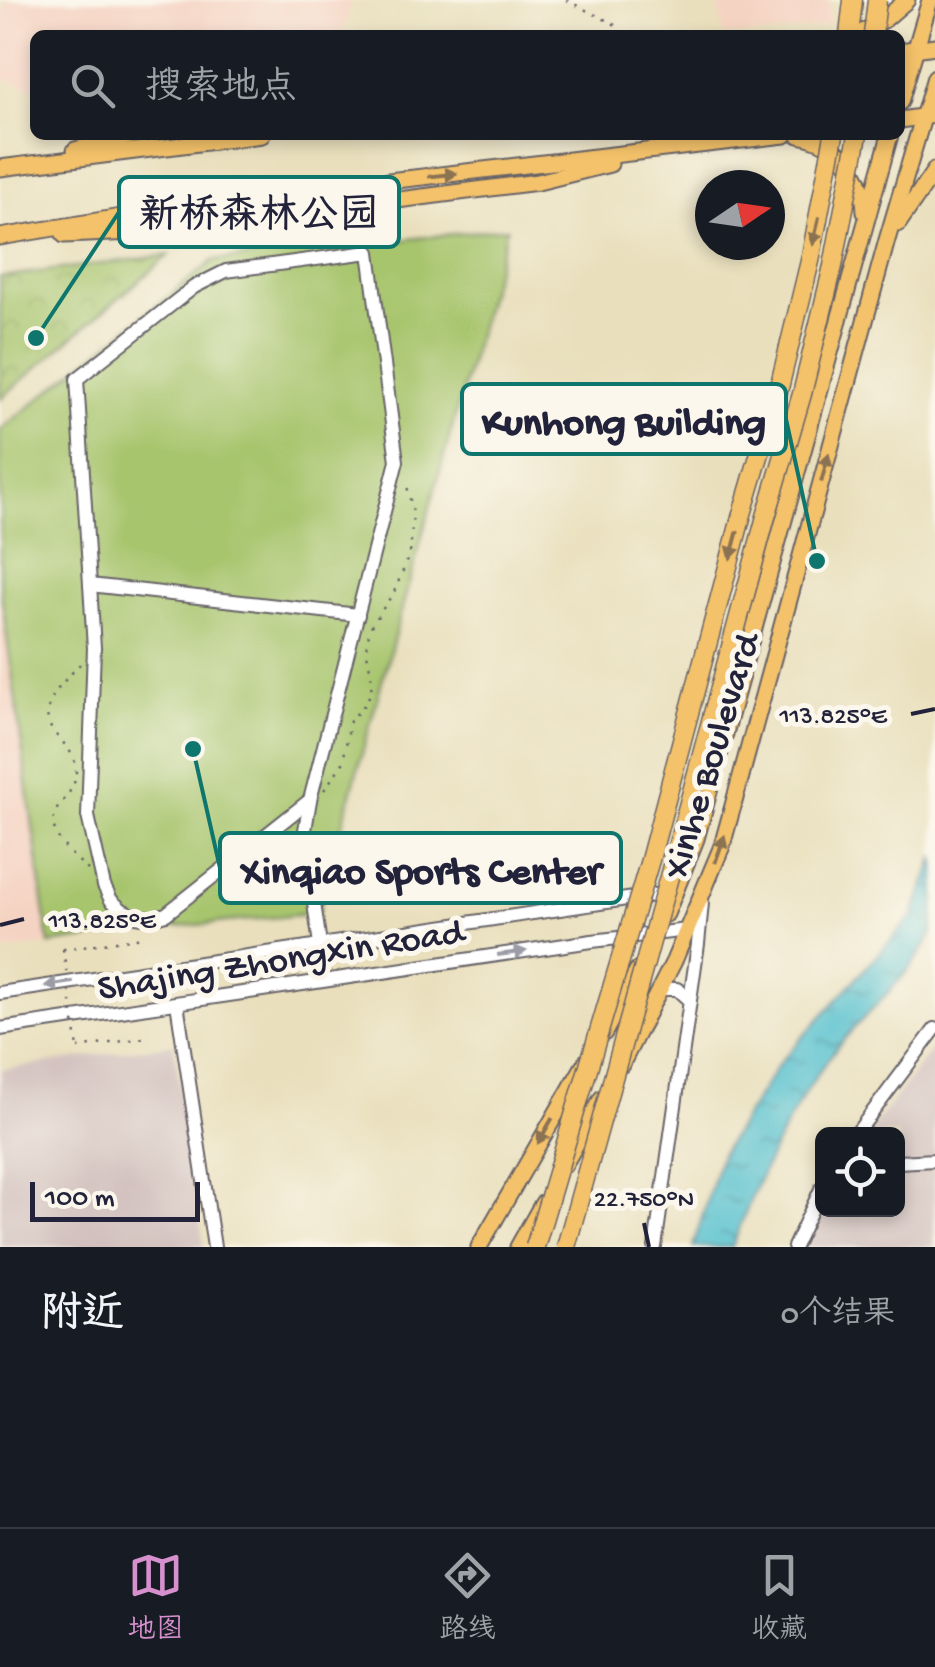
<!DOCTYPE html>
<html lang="zh">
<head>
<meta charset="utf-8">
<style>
  body { margin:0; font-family:"Gochi Hand","LXGW WenKai TC",sans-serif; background:#242831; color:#f1f3f6 }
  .controls { position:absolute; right:30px; bottom:30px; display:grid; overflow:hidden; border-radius:15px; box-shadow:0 5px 15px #0003 }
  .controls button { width:90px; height:90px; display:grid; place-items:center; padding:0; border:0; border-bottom:2px solid #363941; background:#171b24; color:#f1f3f6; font:50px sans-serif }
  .compass { position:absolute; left:695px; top:170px; width:90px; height:90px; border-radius:50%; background:#171b24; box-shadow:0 5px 15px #0003; rotate:77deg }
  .scale { position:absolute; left:30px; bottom:25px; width:170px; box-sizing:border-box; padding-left:10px; border:5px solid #22223b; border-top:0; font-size:28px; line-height:35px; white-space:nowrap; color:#22223b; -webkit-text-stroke:8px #fbf7ec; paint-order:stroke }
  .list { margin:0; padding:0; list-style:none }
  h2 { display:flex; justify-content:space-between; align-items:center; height:130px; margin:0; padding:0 40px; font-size:42px }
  h2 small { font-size:32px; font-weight:400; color:#9ea1a6 }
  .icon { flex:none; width:55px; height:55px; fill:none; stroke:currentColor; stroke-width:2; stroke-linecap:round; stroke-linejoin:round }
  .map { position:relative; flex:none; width:935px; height:1247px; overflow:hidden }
  .search { position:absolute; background:#171b24; box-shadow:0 5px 15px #0003; left:30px; right:30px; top:30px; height:110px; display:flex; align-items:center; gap:25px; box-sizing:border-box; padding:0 35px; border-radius:15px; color:#9ea1a6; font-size:38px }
  .sheet { height:280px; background:#171b24 }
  nav { display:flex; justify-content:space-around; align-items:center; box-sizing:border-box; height:140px; border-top:2px solid #363941; background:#171b24; font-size:28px; color:#9ea1a6 }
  nav a { display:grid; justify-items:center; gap:5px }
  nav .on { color:#d690ce }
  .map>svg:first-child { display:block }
</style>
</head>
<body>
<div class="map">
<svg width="935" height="1247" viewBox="0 0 935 1247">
  <defs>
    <pattern id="park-crowns" width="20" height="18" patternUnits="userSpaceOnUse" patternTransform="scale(2.5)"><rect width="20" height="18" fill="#a7c56d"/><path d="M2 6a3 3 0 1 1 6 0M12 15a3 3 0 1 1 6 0" fill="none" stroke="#8fa95f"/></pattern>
    <pattern id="water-ripples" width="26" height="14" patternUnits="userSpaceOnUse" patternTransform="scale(2.5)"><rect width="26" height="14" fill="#53c0cd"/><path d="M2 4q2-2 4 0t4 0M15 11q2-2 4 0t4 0" fill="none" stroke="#449ca8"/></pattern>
  </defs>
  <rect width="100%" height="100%" fill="#fbf7ec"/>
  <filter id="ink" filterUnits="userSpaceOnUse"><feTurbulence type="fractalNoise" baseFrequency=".01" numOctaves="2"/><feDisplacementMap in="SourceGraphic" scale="20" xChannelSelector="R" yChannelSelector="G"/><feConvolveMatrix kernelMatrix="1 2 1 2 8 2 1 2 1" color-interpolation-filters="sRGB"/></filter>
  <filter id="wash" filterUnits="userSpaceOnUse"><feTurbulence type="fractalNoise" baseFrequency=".0048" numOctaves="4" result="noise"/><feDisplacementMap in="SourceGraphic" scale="40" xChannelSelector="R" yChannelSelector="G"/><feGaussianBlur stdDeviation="2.25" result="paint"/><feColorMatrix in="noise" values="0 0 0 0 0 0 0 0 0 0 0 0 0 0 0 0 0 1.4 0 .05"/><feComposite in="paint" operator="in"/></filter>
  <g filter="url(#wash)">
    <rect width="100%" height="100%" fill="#e9dfbc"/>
    <!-- built -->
    <g fill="#f5d3c2">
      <polygon points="7,0 351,0 343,35 35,35 35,89 0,77 0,18"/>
      <polygon points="717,0 829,0 829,25 768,35 724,35"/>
      <polygon points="0,586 49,944 0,952"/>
    </g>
    <!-- industrial -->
    <g fill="#d1c0bd">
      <polygon points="173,1044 204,1247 0,1247 0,1070"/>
      <polygon points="935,1045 935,1247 801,1247 822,1205 822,1210 898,1210 898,1134 867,1134"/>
    </g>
    <!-- park -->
    <polygon fill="url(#park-crowns)" stroke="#647454" stroke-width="2.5" points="169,255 0,399 0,277"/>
    <!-- garden -->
    <polygon fill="#a7c56d" stroke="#647454" stroke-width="2.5" points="507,228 318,913 155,929 49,944 0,586 0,430 213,261"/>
    <!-- water -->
    <path fill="url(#water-ripples)" stroke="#3a7184" stroke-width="2.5" d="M935 857C935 874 935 919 932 933 910 979 866 1010 835 1050 789 1110 758 1177 732 1247H693L721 1154 780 1062 913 916Z"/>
  </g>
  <g filter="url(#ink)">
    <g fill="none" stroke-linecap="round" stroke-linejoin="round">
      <defs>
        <g id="minor">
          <polygon points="369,252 397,461 310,800 166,914 151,918 136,916 122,910 111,900 104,886 88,816 94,648 77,379 194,287 226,271"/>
          <polyline points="90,585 358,615"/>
          <polyline points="310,800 304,836 320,944"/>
          <polyline points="660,989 677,989 690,1001"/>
          <polyline points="0,993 667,893"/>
          <polyline points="177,1003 214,1247"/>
          <polyline points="0,1029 592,941 688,930"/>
          <polyline points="856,1134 935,1029"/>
          <polyline points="898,1162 935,1160"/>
          <polyline points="655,1247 698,944 702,903"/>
          <polyline points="794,1247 822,1187"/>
        </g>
        <g id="major">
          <polyline points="858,35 885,19 907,0"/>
          <polyline points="900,51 935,46"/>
          <polyline points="900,102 930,0"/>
          <polyline points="900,120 935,115"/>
          <path d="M799 135C838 142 864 172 865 212"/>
          <polyline points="75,150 134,135"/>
          <polyline points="0,168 262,135"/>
          <polyline points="898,224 935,170"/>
          <polyline points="64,235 158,231 538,182 610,164"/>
          <polyline points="0,237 224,200 785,135"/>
          <polyline points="666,914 696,839 890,135"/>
          <polyline points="604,1033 638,970"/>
          <polyline points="621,1065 674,961 722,846 887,240 935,77"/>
          <polyline points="564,1165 602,1098"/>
          <polyline points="479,1247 586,1062"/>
          <polyline points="518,1247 543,1203"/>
        </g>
        <polyline id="highway" points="849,35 853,0"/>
      </defs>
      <!-- minor casing -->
      <use href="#minor" stroke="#686468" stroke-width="16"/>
      <!-- major casing -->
      <use href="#major" stroke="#686468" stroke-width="19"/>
      <!-- highway casing -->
      <use href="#highway" stroke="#686468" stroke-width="21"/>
      <!-- path -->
      <g stroke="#686468" stroke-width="2.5" stroke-dasharray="2.5 8" stroke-linecap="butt">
        <polyline points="566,0 616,25"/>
        <path d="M80 664C62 684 31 710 58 737 67 747 76 756 76 771 76 786 68 794 59 806 41 832 72 854 89 871"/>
        <polyline points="324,790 343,763 350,721 366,703 371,692 372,679 366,648 370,628 394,592 410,554 413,513 406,481"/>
        <polyline points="63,949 143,937"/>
        <polyline points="78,1048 143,1038"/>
      </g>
      <!-- minor -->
      <use href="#minor" stroke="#fff" stroke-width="12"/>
      <!-- major -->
      <use href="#major" stroke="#f4c26a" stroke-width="15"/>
      <!-- highway -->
      <use href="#highway" stroke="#f4c26a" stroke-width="18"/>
      <defs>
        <g id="highway-bridge">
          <polyline points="873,35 877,0"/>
          <polyline points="535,1247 650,860 742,514 779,388 810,261 834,135"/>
          <polyline points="566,1247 672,866 765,520 802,394 833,266 858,135"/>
        </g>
      </defs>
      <!-- highway-bridge casing -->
      <use href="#highway-bridge" stroke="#686468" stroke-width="21" stroke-linecap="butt"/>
      <!-- path-bridge -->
      <polyline stroke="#686468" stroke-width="2.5" stroke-dasharray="2.5 8" stroke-linecap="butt" points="63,949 78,1048"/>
      <!-- highway-bridge -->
      <use href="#highway-bridge" stroke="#f4c26a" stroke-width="18"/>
    </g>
    <!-- one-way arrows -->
    <defs><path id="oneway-solid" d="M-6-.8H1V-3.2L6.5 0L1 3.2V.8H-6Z" transform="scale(2.5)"/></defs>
    <g fill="#8b7252">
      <use href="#oneway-solid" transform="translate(443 175) rotate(-6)"/>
      <use href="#oneway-solid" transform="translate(816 231) rotate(102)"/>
      <use href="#oneway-solid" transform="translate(825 468) rotate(-75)"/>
      <use href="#oneway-solid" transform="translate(734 545) rotate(105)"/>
      <use href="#oneway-solid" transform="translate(720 849) rotate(-71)"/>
      <use href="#oneway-solid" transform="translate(545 1131) rotate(120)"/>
    </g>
    <g fill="#9c9ca7">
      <use href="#oneway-solid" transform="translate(512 953) rotate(-8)"/>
      <use href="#oneway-solid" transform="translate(59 984) rotate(171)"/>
    </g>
  </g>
  <!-- ticks -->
  <path fill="none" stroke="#22223b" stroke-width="4" d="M911 714 935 709M0 925 24 919M644 1223 649 1247"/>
  <g text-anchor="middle" stroke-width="10" stroke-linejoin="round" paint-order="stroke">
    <!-- street labels -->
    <g font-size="38" fill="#22223b" stroke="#fbf7ec">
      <text transform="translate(709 755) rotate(-73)" y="13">Xinhe Boulevard</text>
      <text transform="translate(280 957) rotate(-9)" y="13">Shajing Zhongxin Road</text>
    </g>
  </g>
  <g font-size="25" text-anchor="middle" fill="#22223b" stroke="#fbf7ec" stroke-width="10" stroke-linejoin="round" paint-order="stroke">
    <text x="833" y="723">113.825°E</text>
    <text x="102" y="928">113.825°E</text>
    <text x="644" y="1206">22.750°N</text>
  </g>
  <!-- callouts -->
  <path fill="none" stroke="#0f766e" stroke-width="4" d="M36 338L119 212M817 561L786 419M193 749L220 868"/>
  <g fill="#0f766e" stroke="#fbf7ec" stroke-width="4">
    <circle cx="36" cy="338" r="10"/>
    <circle cx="817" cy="561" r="10"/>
    <circle cx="193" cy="749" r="10"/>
  </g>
  <g fill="#fbf7ec" stroke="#0f766e" stroke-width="4">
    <rect x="119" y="177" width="280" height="70" rx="10"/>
    <rect x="462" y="384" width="324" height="70" rx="10"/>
    <rect x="220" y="833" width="401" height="70" rx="10"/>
  </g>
  <g font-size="40" text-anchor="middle" font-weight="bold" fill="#22223b">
    <text x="259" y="226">新桥森林公园</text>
    <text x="624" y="433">Kunhong Building</text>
    <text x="421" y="882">Xinqiao Sports Center</text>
  </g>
</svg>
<div class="controls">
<button><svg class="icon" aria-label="locate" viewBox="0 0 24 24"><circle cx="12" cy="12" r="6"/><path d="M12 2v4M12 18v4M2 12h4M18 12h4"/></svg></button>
</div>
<svg class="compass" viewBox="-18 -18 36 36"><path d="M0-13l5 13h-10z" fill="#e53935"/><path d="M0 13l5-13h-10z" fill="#9ea1a6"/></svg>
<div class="scale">100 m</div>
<div class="search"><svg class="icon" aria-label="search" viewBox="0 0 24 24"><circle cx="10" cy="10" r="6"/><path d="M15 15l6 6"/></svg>搜索地点</div>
</div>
<section class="sheet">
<h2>附近<small>0个结果</small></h2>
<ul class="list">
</ul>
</section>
<nav>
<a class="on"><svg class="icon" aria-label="map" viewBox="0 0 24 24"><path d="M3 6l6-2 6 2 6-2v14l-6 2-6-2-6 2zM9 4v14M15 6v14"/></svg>地图</a>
<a><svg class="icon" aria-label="directions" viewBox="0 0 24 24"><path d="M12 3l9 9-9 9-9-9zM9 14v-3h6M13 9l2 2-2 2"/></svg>路线</a>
<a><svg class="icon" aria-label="saved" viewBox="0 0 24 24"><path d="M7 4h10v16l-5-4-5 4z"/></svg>收藏</a>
</nav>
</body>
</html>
